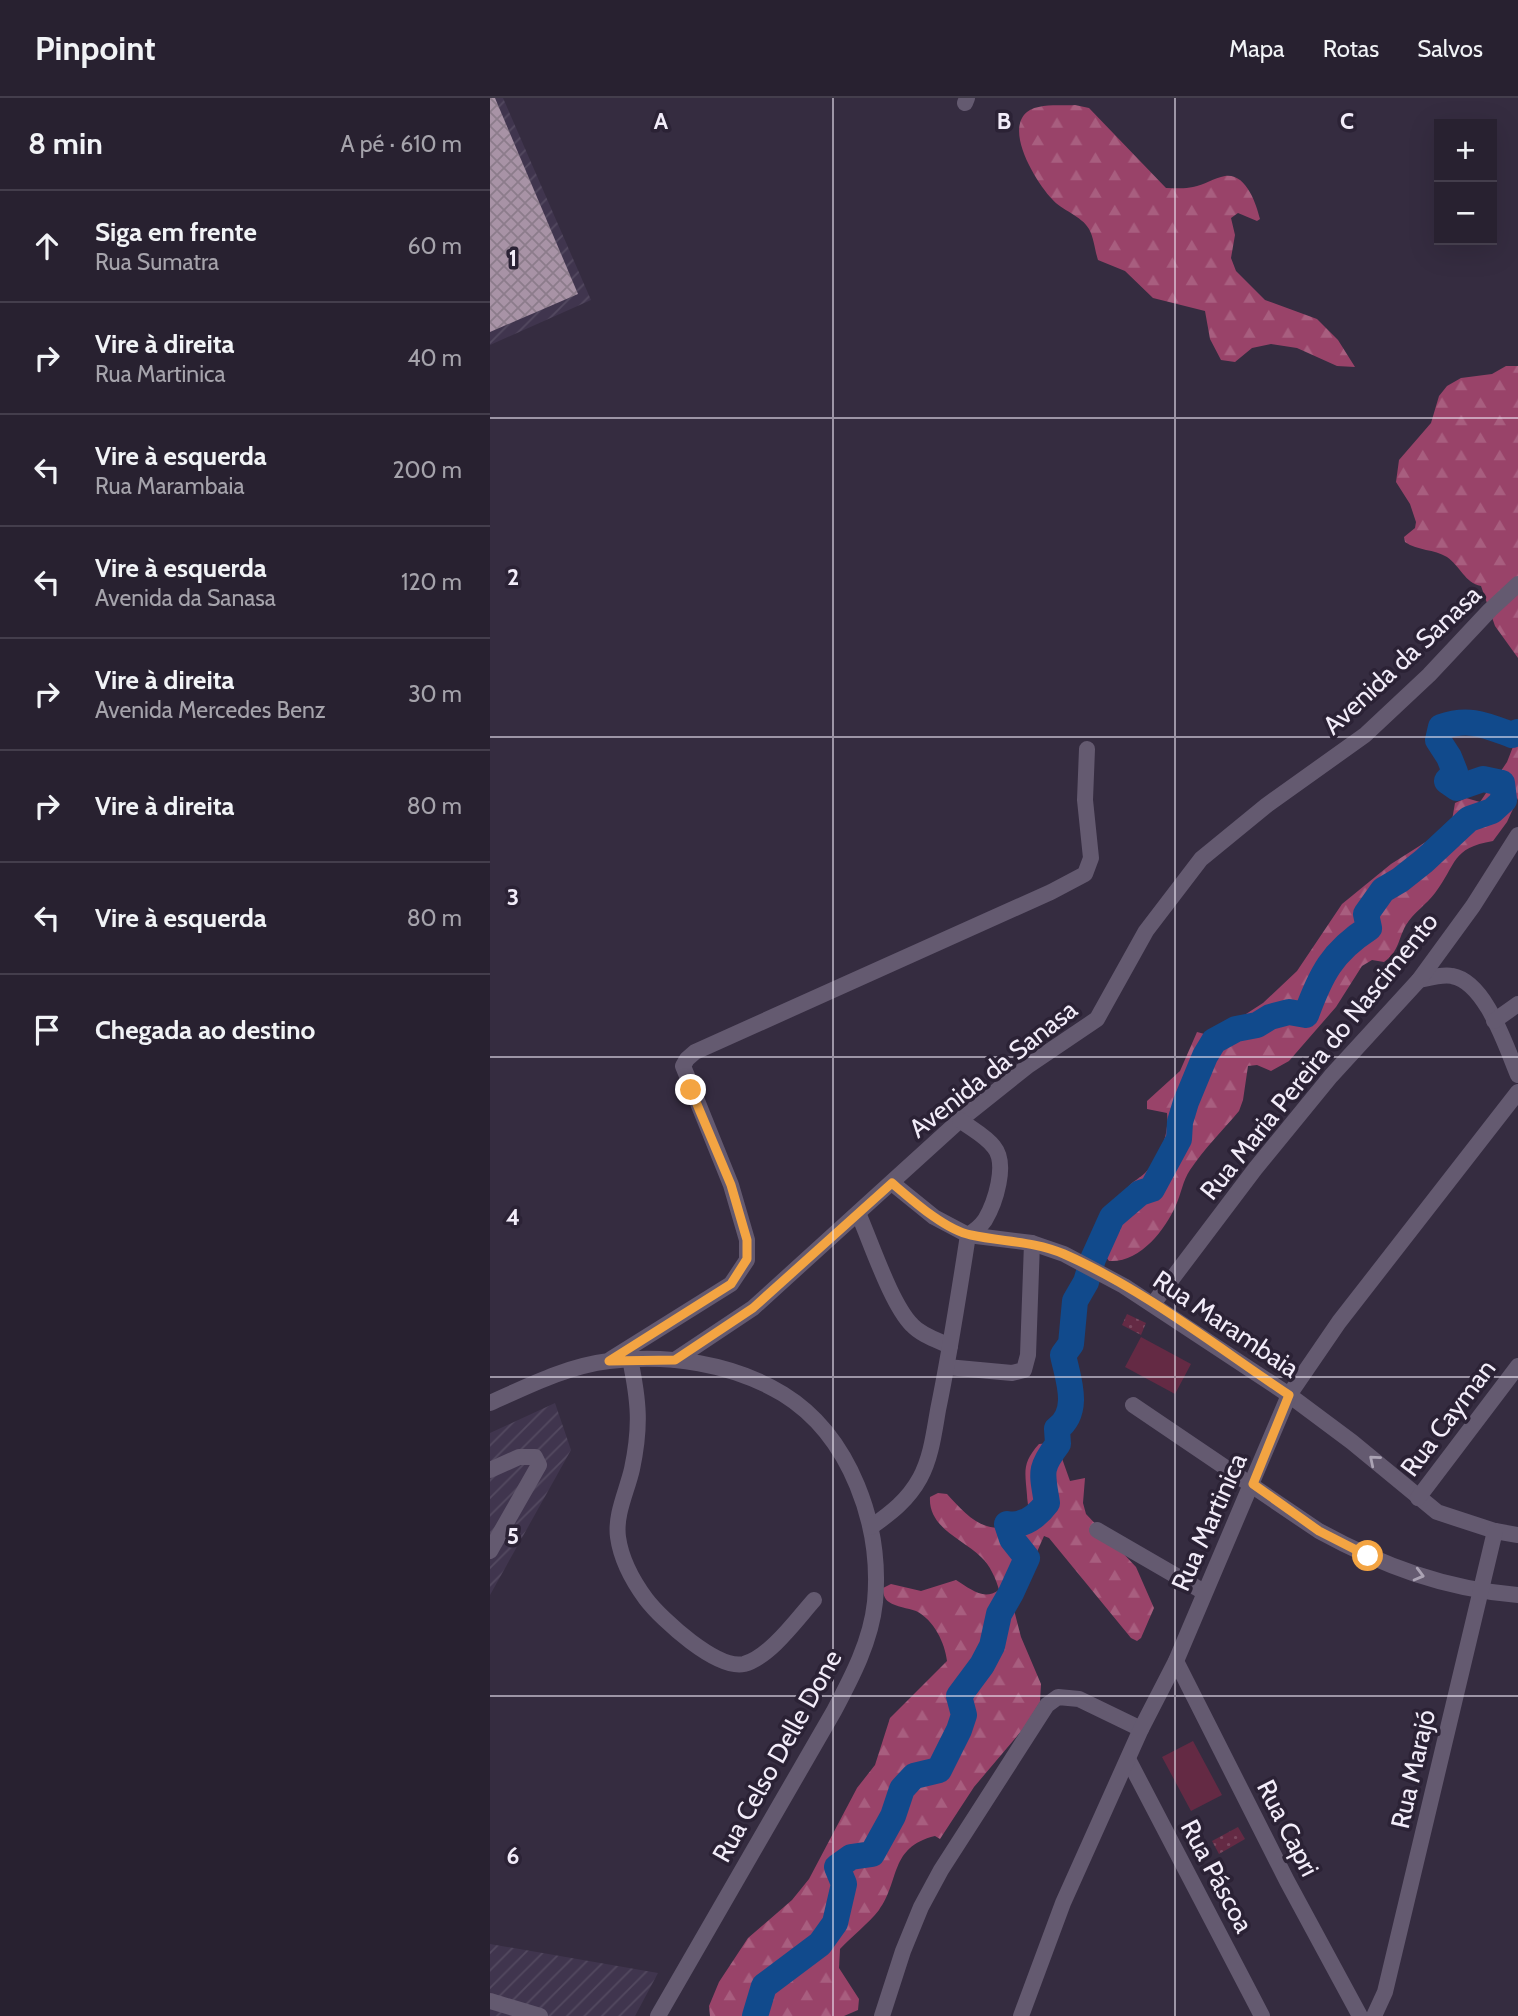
<!DOCTYPE html>
<html lang="pt">
<head>
<meta charset="utf-8">
<style>
  body { margin:0; font-family:Cabin,sans-serif; background:#342e3c; color:#f1f3f6 }
  .controls { position:absolute; right:21px; top:21px; display:grid; overflow:hidden; border-radius:0px; box-shadow:0 7px 28px #0002 }
  .controls button { width:63px; height:63px; display:grid; place-items:center; padding:0; border:0; border-bottom:2px solid #443e4c; background:#282130; color:#f1f3f6; font:35px sans-serif }
  .stop { position:absolute; width:21px; height:21px; margin:-16px; border:5px solid #f3a442; border-radius:50%; background:#fff }
  .stop.end { background:#f3a442; border-color:#fff; box-shadow:0 2px 7px #0008 }
  .list { margin:0; padding:0; list-style:none }
  h2 { display:flex; justify-content:space-between; align-items:center; height:91px; margin:0; padding:0 28px; font-size:30px }
  h2 small { font-size:23px; font-weight:400; color:#a5a3ab }
  .list li { display:grid; grid-template-columns:46px 1fr auto; gap:21px; align-items:center; box-sizing:border-box; height:112px; padding:0 28px; border-top:2px solid #443e4c }
  .list b { display:block; font-size:26px; white-space:nowrap }
  .list p { margin:0; font-size:23px; white-space:nowrap; color:#a5a3ab }
  .list em { font-size:23px; font-style:normal; color:#a5a3ab }
  .icon { flex:none; width:38px; height:38px; fill:none; stroke:currentColor; stroke-width:2; stroke-linecap:round; stroke-linejoin:round }
  .map { position:relative; flex:none; width:1028px; height:1918px; overflow:hidden }
  header { display:flex; align-items:center; gap:42px; box-sizing:border-box; height:98px; padding:0 35px; background:#282130; border-bottom:2px solid #443e4c }
  header strong { font-size:33px }
  nav { display:flex; gap:38px; margin-inline-start:auto; font-size:24px }
  main { display:flex }
  aside { flex:1; background:#282130 }
  .map>svg:first-child { display:block }
</style>
</head>
<body>
<header>
<strong>Pinpoint</strong>
<nav><a>Mapa</a><a>Rotas</a><a>Salvos</a></nav>
</header>
<main>
<aside>
<h2>8 min<small>A pé · 610 m</small></h2>
<ul class="list">
<li><svg class="icon" aria-label="ahead" viewBox="0 0 24 24"><path d="M12 20V5M6 11l6-6 6 6"/></svg><div><b>Siga em frente</b><p>Rua Sumatra</p></div><em>60 m</em></li>
<li><svg class="icon" aria-label="right" viewBox="0 0 24 24"><path d="M7 20v-9h11M14 6l5 5-5 5"/></svg><div><b>Vire à direita</b><p>Rua Martinica</p></div><em>40 m</em></li>
<li><svg class="icon" aria-label="left" viewBox="0 0 24 24"><path d="M17 20v-9H6M10 6l-5 5 5 5"/></svg><div><b>Vire à esquerda</b><p>Rua Marambaia</p></div><em>200 m</em></li>
<li><svg class="icon" aria-label="left" viewBox="0 0 24 24"><path d="M17 20v-9H6M10 6l-5 5 5 5"/></svg><div><b>Vire à esquerda</b><p>Avenida da Sanasa</p></div><em>120 m</em></li>
<li><svg class="icon" aria-label="right" viewBox="0 0 24 24"><path d="M7 20v-9h11M14 6l5 5-5 5"/></svg><div><b>Vire à direita</b><p>Avenida Mercedes Benz</p></div><em>30 m</em></li>
<li><svg class="icon" aria-label="right" viewBox="0 0 24 24"><path d="M7 20v-9h11M14 6l5 5-5 5"/></svg><div><b>Vire à direita</b></div><em>80 m</em></li>
<li><svg class="icon" aria-label="left" viewBox="0 0 24 24"><path d="M17 20v-9H6M10 6l-5 5 5 5"/></svg><div><b>Vire à esquerda</b></div><em>80 m</em></li>
<li><svg class="icon" aria-label="arrive" viewBox="0 0 24 24"><path d="M6 21V4h12l-3 4 3 4H6"/></svg><div><b>Chegada ao destino</b></div></li>
</ul>
</aside>
<div class="map">
<svg width="1028" height="1918" viewBox="0 0 1028 1918">
  <defs>
    <pattern id="industrial-furrows" width="10" height="10" patternUnits="userSpaceOnUse" patternTransform="scale(1.75)"><rect width="10" height="10" fill="#40354e"/><path d="M-1 1l2-2M0 10L10 0M9 11l2-2" fill="none" stroke="#534960"/></pattern>
    <pattern id="forest-firs" width="22" height="20" patternUnits="userSpaceOnUse" patternTransform="scale(1.75)"><rect width="22" height="20" fill="#994369"/><path d="M5 1l3.5 6h-7zM16 11l3.5 6h-7z" fill="#a85e7f"/></pattern>
    <pattern id="park-dots" width="8" height="8" patternUnits="userSpaceOnUse" patternTransform="scale(1.75)"><rect width="8" height="8" fill="#642a44"/><path d="M2 2h.1M6 6h.1" fill="none" stroke="#7b4960" stroke-width="1.8" stroke-linecap="round"/></pattern>
    <pattern id="building-cross-hatch" width="8" height="8" patternUnits="userSpaceOnUse" patternTransform="scale(1.75)"><rect width="8" height="8" fill="#a893a6"/><path d="M0 0l8 8M0 8l8-8" fill="none" stroke="#8c7c8b"/></pattern>
  </defs>
  <rect width="100%" height="100%" fill="#352c40"/>
  <!-- industrial -->
  <g fill="url(#industrial-furrows)">
    <polygon points="0,0 13,0 101,202 0,247"/>
    <polygon points="65,1305 81,1352 0,1497 0,1335"/>
    <polygon points="0,1846 168,1875 145,1918 0,1918"/>
  </g>
  <!-- grass -->
  <g fill="#642a44">
    <polygon points="651,1239 701,1266 685,1296 635,1269"/>
    <polygon points="703,1643 732,1697 701,1713 672,1659"/>
  </g>
  <!-- forest -->
  <g fill="url(#forest-firs)">
    <path d="M585 7 599 10 676 90C685 90 695 91 703 89 714 87 724 80 735 78 756 75 766 105 770 121L767 123 748 115 741 120 745 137 741 160 746 173 775 202 827 221 848 242 865 269 847 268 807 250 781 246 762 250 745 264 731 262 720 241 715 213 663 200 635 173 608 162C605 153 604 140 599 131 592 118 571 112 562 101 547 85 514 33 537 14 548 5 571 8 585 7Z"/>
    <path d="M1016 268H1028V560L1005 528 991 488C975 485 970 468 957 459 944 451 928 453 915 444L914 439 925 430 926 424 920 406 906 384 909 362 941 325 949 298 957 288 971 280 1002 276Z"/>
    <path d="M1028 636V700L1017 724 1003 743C961 750 967 766 945 795 937 806 923 815 916 827 908 841 909 854 894 864L882 862 872 868 846 909 799 963 781 973 767 967 758 968 753 1002 749 1013C733 1032 714 1051 700 1072 693 1082 691 1096 686 1107 675 1132 650 1165 619 1163L608 1148C615 1127 624 1106 638 1089 643 1083 650 1080 655 1075 671 1059 679 1036 677 1015L657 1011V1003L690 973 707 934 722 938 773 905 807 873 852 806 901 766 961 728 965 705 976 700 990 704 1017 664Z"/>
    <path d="M561 1345 569 1352 580 1383 595 1380 593 1405 596 1416 646 1469 664 1510 651 1540 647 1543 641 1540 559 1440 554 1438 523 1508 531 1539 551 1586 550 1604 533 1631 484 1689 450 1741 445 1738C399 1749 410 1784 389 1812 378 1826 362 1838 350 1851L349 1870 369 1901 368 1912 354 1918H220L219 1908 229 1884 258 1840 302 1802 319 1781 367 1690 385 1667 400 1620 457 1563C455 1545 444 1522 426 1513 418 1510 406 1509 399 1504 394 1501 393 1495 393 1490L401 1486 431 1493 466 1482C481 1491 493 1503 509 1492 506 1481 500 1467 491 1459 473 1441 438 1430 440 1399L448 1395 457 1396C476 1417 496 1440 527 1425 532 1423 537 1419 538 1414 539 1409 537 1402 537 1397 535 1373 532 1365 549 1346Z"/>
  </g>
  <!-- park -->
  <g fill="url(#park-dots)">
    <polygon points="637,1216 656,1225 651,1237 632,1227"/>
    <polygon points="748,1729 755,1741 729,1756 722,1743"/>
  </g>
  <g fill="none" stroke-linecap="round" stroke-linejoin="round">
    <!-- river -->
    <path stroke="#114a8c" stroke-width="26" d="M265 1918 274 1888 330 1846 345 1825 354 1786 347 1769 361 1759 382 1756 403 1718 412 1691 424 1678 449 1672 469 1632 474 1617 469 1598 492 1567 502 1548 509 1516 521 1495 537 1460 522 1441 517 1426C534 1429 548 1417 557 1405 552 1374 549 1371 568 1346L567 1331C591 1313 578 1281 573 1257L581 1246 585 1203 596 1184 603 1161 622 1119 650 1095 662 1091 689 1041 690 1024 696 1004 715 958 724 943 746 931 767 927 780 919 799 914 816 917C831 876 842 854 879 830L876 816 893 792 910 782 934 763 979 721 1002 713 1014 702 1012 685 993 681 967 690 957 683 965 674 959 659 948 642 951 629C979 619 995 627 1022 637L1028 634"/>
  </g>
  <!-- building -->
  <polygon fill="url(#building-cross-hatch)" points="0,0 5,0 88,196 0,234"/>
  <g fill="none" stroke-linecap="round" stroke-linejoin="round">
    <!-- minor -->
    <g stroke="#645a70" stroke-width="16">
      <polyline points="475,5 477,0"/>
      <path d="M929 882C939 880 952 876 962 878 996 884 1016 949 1028 977"/>
      <polyline points="1004,923 1028,906"/>
      <polyline points="402,1085 444,1119 478,1137 542,1145 574,1156 634,1188 799,1297 862,1344 947,1414 1005,1433 1028,1437"/>
      <path d="M368 1115C381 1144 401 1206 422 1227 431 1237 447 1242 460 1248"/>
      <polyline points="663,1206 765,1071 841,978 929,882 983,808 1028,737"/>
      <polyline points="121,1261 241,1186 257,1162 257,1142 241,1087 193,968 197,961 205,954 561,794 595,776 601,760 595,702 597,651"/>
      <path d="M140 1261C149 1304 151 1328 142 1371 137 1393 125 1416 128 1439 131 1461 142 1482 156 1501 172 1522 227 1572 254 1566 280 1559 307 1521 324 1502"/>
      <polyline points="185,1262 263,1210 470,1022 539,967 607,921 656,833 711,761 777,707 875,637 939,577 1000,512 1028,486"/>
      <polyline points="457,1269 522,1275 534,1272 538,1257 542,1145"/>
      <path d="M0 1305C38 1288 77 1268 119 1263 178 1256 242 1265 293 1296 361 1338 392 1428 385 1504 381 1543 362 1579 344 1613L168 1918"/>
      <path d="M643 1307 829 1433C893 1468 955 1491 1028 1497"/>
      <polyline points="0,1372 29,1359 45,1359 49,1367 0,1453"/>
      <polyline points="928,1400 1028,1268"/>
      <path d="M381 1429C401 1415 418 1402 430 1380 441 1360 444 1335 448 1312 460 1254 469 1195 478 1137 485 1133 490 1129 495 1122 505 1105 518 1066 504 1049 496 1038 480 1030 470 1022"/>
      <polyline points="607,1432 714,1494"/>
      <polyline points="686,1563 797,1783 870,1918"/>
      <polyline points="638,1661 772,1918"/>
      <polyline points="0,1903 50,1918"/>
      <polyline points="392,1918 413,1853 431,1809 451,1772 557,1607 568,1599 589,1601 651,1631"/>
      <polyline points="531,1918 573,1805 651,1631 686,1563 799,1297 849,1224 1028,994"/>
      <polyline points="884,1918 895,1894 1005,1433"/>
    </g>
  </g>
  <!-- one-way arrows -->
  <defs><path id="oneway-chevron" d="M-2-3.5L2.5 0L-2 3.5" fill="none" stroke-width="1.6" stroke-linecap="round" stroke-linejoin="round" transform="scale(1.75)"/></defs>
  <g stroke="#aba3b4">
    <use href="#oneway-chevron" transform="translate(884 1362) rotate(-140)"/>
    <use href="#oneway-chevron" transform="translate(929 1477) rotate(15)"/>
  </g>
  <g fill="none" stroke-linecap="round" stroke-linejoin="round">
    <!-- route -->
    <path stroke="#f3a442" stroke-width="9" d="M201 992 241 1087 257 1142V1161L241 1186 119 1263 185 1262 263 1210 402 1085C422 1102 455 1132 481 1137 513 1144 544 1143 574 1156 655 1192 727 1249 799 1297L763 1386 829 1433 878 1458"/>
  </g>
  <!-- grid -->
  <path fill="none" stroke="#f2ecf9" stroke-width="2" stroke-opacity="0.55" d="M343 0V1918M685 0V1918M0 320H1028M0 639H1028M0 959H1028M0 1279H1028M0 1598H1028"/>
  <g text-anchor="middle" stroke-width="7" stroke-linejoin="round" paint-order="stroke">
    <!-- street labels -->
    <g font-size="26" fill="#f2ecf9" stroke="#2b2235">
      <text transform="translate(912 562) rotate(-43)" y="9">Avenida da Sanasa</text>
      <text transform="translate(829 958) rotate(-51)" y="9">Rua Maria Pereira do Nascimento</text>
      <text transform="translate(503 971) rotate(-38)" y="9">Avenida da Sanasa</text>
      <text transform="translate(736 1226) rotate(34)" y="9">Rua Marambaia</text>
      <text transform="translate(958 1320) rotate(-53)" y="9">Rua Cayman</text>
      <text transform="translate(719 1424) rotate(-66)" y="9">Rua Martinica</text>
      <text transform="translate(287 1658) rotate(-61)" y="9">Rua Celso Delle Done</text>
      <text transform="translate(923 1671) rotate(-77)" y="9">Rua Marajó</text>
      <text transform="translate(798 1730) rotate(63)" y="9">Rua Capri</text>
      <text transform="translate(727 1778) rotate(62)" y="9">Rua Páscoa</text>
    </g>
  </g>
  <g font-size="23" text-anchor="middle" font-weight="bold" fill="#f2ecf9" stroke="#2b2235" stroke-width="7" stroke-linejoin="round" paint-order="stroke">
    <text x="171" y="31">A</text>
    <text x="514" y="31">B</text>
    <text x="857" y="31">C</text>
    <text x="23" y="168">1</text>
    <text x="23" y="487">2</text>
    <text x="23" y="807">3</text>
    <text x="23" y="1127">4</text>
    <text x="23" y="1446">5</text>
    <text x="23" y="1766">6</text>
  </g>
</svg>
<div class="controls">
<button>+</button>
<button>−</button>
</div>
<div class="stop" style="left:878px;top:1458px"></div>
<div class="stop end" style="left:201px;top:992px"></div>
</div>
</main>
</body>
</html>
